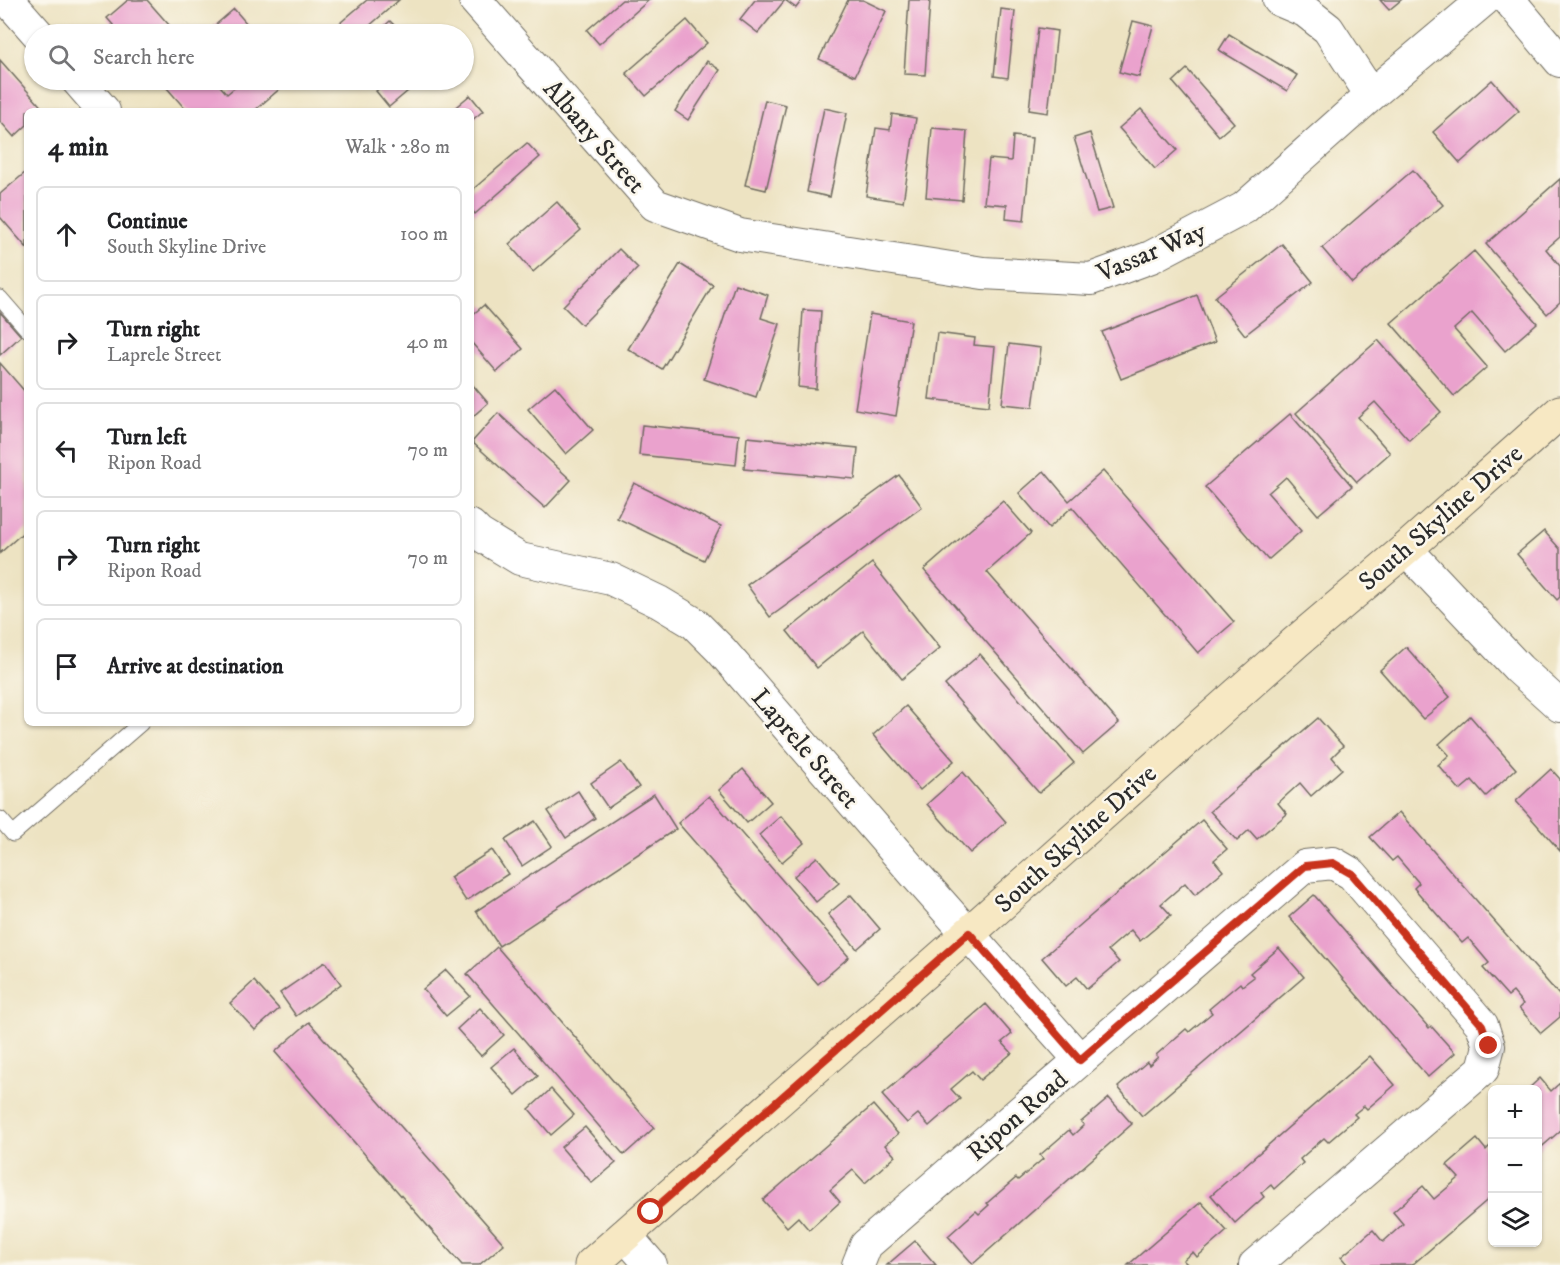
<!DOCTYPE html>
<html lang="en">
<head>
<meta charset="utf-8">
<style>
  body { margin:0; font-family:"IM FELL DW Pica",serif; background:#f2f2f2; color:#202124 }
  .controls { position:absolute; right:18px; bottom:18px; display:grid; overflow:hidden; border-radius:9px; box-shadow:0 2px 4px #0004 }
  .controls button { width:54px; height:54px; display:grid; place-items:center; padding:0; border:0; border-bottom:2px solid #e0e0e0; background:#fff; color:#202124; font:30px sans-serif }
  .stop { position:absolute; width:18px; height:18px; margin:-14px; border:4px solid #c8321e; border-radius:50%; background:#fff }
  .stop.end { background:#c8321e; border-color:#fff; box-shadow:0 2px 6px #0008 }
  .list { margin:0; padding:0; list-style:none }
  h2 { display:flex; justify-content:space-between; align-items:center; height:78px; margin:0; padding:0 24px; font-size:26px }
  h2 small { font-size:20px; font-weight:400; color:#757577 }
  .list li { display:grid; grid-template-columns:39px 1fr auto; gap:18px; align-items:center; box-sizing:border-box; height:96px; margin:0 12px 12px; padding:0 12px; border:2px solid #e0e0e0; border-radius:9px }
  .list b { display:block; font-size:22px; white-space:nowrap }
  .list p { margin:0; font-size:20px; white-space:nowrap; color:#757577 }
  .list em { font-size:20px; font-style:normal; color:#757577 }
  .icon { flex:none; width:33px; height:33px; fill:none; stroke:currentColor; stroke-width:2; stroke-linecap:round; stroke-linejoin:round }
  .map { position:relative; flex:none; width:1560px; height:1265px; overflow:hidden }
  .search { position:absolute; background:#fff; box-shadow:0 2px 4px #0004; left:24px; top:24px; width:450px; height:66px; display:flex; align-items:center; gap:15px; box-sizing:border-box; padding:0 21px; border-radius:33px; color:#757577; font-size:22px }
  .panel { position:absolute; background:#fff; box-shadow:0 2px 4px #0004; left:24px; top:108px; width:450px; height:618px; border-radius:9px }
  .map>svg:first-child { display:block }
</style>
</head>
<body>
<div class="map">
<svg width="1560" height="1265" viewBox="0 0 1560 1265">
  <rect width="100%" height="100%" fill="#fbf7ec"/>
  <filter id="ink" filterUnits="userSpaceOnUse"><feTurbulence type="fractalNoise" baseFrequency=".0167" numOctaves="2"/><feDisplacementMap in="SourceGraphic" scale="12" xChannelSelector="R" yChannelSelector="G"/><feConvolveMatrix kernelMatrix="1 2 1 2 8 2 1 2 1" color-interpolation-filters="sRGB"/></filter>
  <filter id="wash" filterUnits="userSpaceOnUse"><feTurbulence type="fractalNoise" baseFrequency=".008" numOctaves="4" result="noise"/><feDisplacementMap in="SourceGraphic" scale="24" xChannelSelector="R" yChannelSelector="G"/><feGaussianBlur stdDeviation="1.35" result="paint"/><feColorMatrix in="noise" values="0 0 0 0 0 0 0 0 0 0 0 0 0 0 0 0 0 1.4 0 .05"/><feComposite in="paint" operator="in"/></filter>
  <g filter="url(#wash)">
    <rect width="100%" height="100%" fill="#ede3c2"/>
    <g id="blocks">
      <!-- building -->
      <g fill="#eaa2cd">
        <polygon points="128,0 147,0 177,34 121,34 107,18"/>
        <polygon points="367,0 399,0 360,34 327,34"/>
        <polygon points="622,0 649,0 599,44 587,30"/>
        <polygon points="755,0 785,0 758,33 740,19"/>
        <polygon points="785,0 802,0 796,8"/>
        <polygon points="848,0 863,0 886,11 855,76 819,59"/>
        <polygon points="909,0 930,0 925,75 904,74"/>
        <polygon points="1380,0 1401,0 1389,10"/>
        <polygon points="234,9 255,33 253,34 205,34"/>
        <polygon points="1001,9 1015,11 1008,78 994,76"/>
        <polygon points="687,20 707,43 646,96 626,73"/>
        <polygon points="390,21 403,34 376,34"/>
        <polygon points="1133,21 1153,26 1139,77 1119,72"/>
        <polygon points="1038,28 1057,31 1048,113 1029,110"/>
        <polygon points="1229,34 1297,75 1287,91 1219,50"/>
        <polygon points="0,60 45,111 27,111 27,125 14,137 0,121"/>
        <polygon points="707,61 720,70 688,120 675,111"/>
        <polygon points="1187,69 1234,123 1219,136 1173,82"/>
        <polygon points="160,80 215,80 227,94 244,80 290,80 254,111 187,111"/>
        <polygon points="389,80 421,80 389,107 376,91"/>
        <polygon points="1492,80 1519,111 1460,163 1433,132"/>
        <polygon points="470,95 483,111 471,121 471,111 451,111"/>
        <polygon points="765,100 786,105 766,190 745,185"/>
        <polygon points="824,108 847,113 830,197 807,192"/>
        <polygon points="1141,109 1177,150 1155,169 1119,128"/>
        <polygon points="892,114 916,118 903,202 866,196 876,128 890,130"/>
        <polygon points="932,128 967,131 962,200 926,197"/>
        <polygon points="1090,133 1113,208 1097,212 1074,138"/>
        <polygon points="1013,136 1032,138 1024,221 1006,219 1007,205 984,203 989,159 1011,161"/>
        <polygon points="527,143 540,157 475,214 471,209 471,191"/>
        <polygon points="1413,170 1443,205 1352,283 1322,248"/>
        <polygon points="26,172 27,173 27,248 0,217 0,194"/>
        <polygon points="1560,179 1560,237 1546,249 1560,266 1560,302 1547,314 1486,244"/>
        <polygon points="557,202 581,230 533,272 509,244"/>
        <polygon points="1282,244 1313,282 1245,335 1215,297"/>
        <polygon points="619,249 638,268 582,325 563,306"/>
        <polygon points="1474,251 1537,323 1505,351 1472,313 1454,329 1487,367 1454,396 1391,323"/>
        <polygon points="680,264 713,285 662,369 628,349"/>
        <polygon points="735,284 768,295 761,318 780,324 756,397 704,379"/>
        <polygon points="1197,295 1215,342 1121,379 1102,332"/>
        <polygon points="484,305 523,349 497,372 471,342 471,316"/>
        <polygon points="803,310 821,311 816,389 798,387"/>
        <polygon points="0,312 21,336 0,355"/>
        <polygon points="870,314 911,321 896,416 855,409"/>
        <polygon points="937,333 975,338 974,345 995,347 989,406 929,399"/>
        <polygon points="1378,340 1441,412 1409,440 1375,402 1358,417 1390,453 1357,482 1296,413"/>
        <polygon points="1009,344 1041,348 1033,407 1002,404"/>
        <polygon points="0,363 27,394 27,529 0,553"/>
        <polygon points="471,383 488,403 471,418"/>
        <polygon points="555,386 593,430 566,454 528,409"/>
        <polygon points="498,413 571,480 545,508 472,442"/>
        <polygon points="1290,414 1352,486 1318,515 1286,477 1268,493 1301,531 1268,560 1205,487"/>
        <polygon points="642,425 739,435 736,465 639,455"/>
        <polygon points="747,437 858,448 855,479 744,469"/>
        <polygon points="1044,471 1069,501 1103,471 1234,622 1198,653 1072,507 1049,528 1019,493"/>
        <polygon points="899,475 922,507 770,617 747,585"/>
        <polygon points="634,483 721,526 704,560 617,518"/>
        <polygon points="1003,501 1031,533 987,572 1119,723 1083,754 924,570"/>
        <polygon points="1544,531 1560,549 1560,597 1557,600 1517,554"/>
        <polygon points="872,563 940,648 902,679 863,631 817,668 787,631"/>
        <polygon points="1406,647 1450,697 1423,719 1380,670"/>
        <polygon points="980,654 1074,763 1039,793 945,685"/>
        <polygon points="906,706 954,761 920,790 873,735"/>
        <polygon points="1470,716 1516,769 1486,796 1472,780 1460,790 1438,765 1449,755 1439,744"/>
        <polygon points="1318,718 1343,746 1332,757 1342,769 1311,796 1300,783 1278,803 1287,814 1257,839 1249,830 1237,841 1210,811"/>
        <polygon points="621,762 639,787 608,808 591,783"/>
        <polygon points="743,769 771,802 747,823 719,790"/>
        <polygon points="1551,769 1560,779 1560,851 1516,801"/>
        <polygon points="963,772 1006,822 970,853 927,804"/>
        <polygon points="578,791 595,818 566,838 548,811"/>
        <polygon points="654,794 676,829 499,946 476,911"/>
        <polygon points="709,796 849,957 818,984 678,823"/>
        <polygon points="1399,812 1560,996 1560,1017 1541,1033 1519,1008 1523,1004 1513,992 1508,996 1483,968 1489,963 1468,938 1462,943 1414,888 1419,883 1397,857 1392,861 1370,837"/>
        <polygon points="781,816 804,843 782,862 759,835"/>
        <polygon points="1202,820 1227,849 1214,860 1223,871 1195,895 1185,883 1161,904 1171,915 1140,941 1131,930 1108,950 1119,962 1087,989 1077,977 1066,986 1042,958"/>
        <polygon points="535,821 552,846 522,866 505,840"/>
        <polygon points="492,850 508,874 466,901 450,877"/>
        <polygon points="817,857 839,883 816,902 794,876"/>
        <polygon points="851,895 880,929 857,949 828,914"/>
        <polygon points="1314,895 1429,1028 1431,1026 1455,1053 1428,1077 1289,917"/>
        <polygon points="497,947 654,1128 624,1155 467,974"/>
        <polygon points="1279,948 1304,977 1142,1116 1118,1087 1147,1062 1149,1065 1158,1057 1156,1055 1186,1029 1189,1032 1212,1013 1209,1009 1240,983 1242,986 1254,977 1250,973"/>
        <polygon points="325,962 341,984 296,1016 280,993"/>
        <polygon points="446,970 470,996 446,1016 423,989"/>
        <polygon points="254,981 279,1009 255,1030 230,1003"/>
        <polygon points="986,1004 1012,1034 1002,1042 1012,1053 980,1080 972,1071 951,1089 960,1099 929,1126 918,1114 907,1123 882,1095"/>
        <polygon points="480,1008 504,1035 481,1056 457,1029"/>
        <polygon points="309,1022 504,1244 479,1265 462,1265 275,1052"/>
        <polygon points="514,1048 538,1076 516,1095 491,1067"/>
        <polygon points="1370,1056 1395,1085 1367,1109 1364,1106 1354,1114 1357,1117 1328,1142 1324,1138 1300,1159 1303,1163 1274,1189 1271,1185 1261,1193 1264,1197 1235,1223 1211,1195"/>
        <polygon points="1540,1078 1551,1091 1560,1083 1560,1131 1538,1150 1538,1090 1527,1090"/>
        <polygon points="551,1089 574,1115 551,1135 529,1109"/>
        <polygon points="1109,1098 1132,1124 973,1264 948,1236 976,1211 979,1214 989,1205 987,1203 1016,1178 1018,1180 1043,1159 1040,1155 1069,1130 1073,1135 1084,1125 1081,1122"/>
        <polygon points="873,1105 898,1134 885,1145 895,1156 865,1183 853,1170 830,1190 840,1202 809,1230 798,1217 787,1227 763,1200"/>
        <polygon points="585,1127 616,1163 592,1183 561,1147"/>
        <polygon points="1477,1139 1486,1150 1492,1144 1492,1196 1412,1265 1348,1265 1341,1257 1373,1230 1383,1242 1403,1224 1393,1212 1423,1186 1434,1199 1459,1178 1447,1165"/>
        <polygon points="1201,1202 1227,1231 1197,1257 1193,1252 1183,1260 1188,1265 1128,1265"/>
        <polygon points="915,1241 936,1265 887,1265"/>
      </g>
    </g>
  </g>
  <g filter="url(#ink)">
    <use href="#blocks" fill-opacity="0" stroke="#6f6b60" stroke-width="1.5"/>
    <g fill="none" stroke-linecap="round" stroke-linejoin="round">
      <defs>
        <g id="service">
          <polyline points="0,298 27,329"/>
          <polyline points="0,819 13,834 141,723"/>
        </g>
        <g id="minor">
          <polyline points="8,0 38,34"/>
          <polyline points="475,0 655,205 740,235 983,273 1091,279 1151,257 1244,208 1371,95 1484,0"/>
          <polyline points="1279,0 1305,11 1328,29 1371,95"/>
          <polyline points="1509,0 1560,61"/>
          <polyline points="77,80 104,111"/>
          <polyline points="471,526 479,534 520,559 611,579 659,602 694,623 721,650 914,873 1080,1060"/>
          <polyline points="1406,549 1519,669 1560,706"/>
          <polyline points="625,1235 651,1265"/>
          <polyline points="858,1265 866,1245 1305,866 1333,863 1352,874 1482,1025 1489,1046 1483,1069 1255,1265"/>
        </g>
        <polyline id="secondary" points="591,1265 969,933 1296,642 1406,549 1560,412"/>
      </defs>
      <!-- service casing -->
      <use href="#service" stroke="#6f6b60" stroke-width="17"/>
      <!-- minor casing -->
      <use href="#minor" stroke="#6f6b60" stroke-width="34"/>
      <!-- secondary casing -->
      <use href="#secondary" stroke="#6f6b60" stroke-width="35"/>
      <!-- service -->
      <use href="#service" stroke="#fff" stroke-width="15"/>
      <!-- minor -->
      <use href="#minor" stroke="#fff" stroke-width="32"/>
      <!-- secondary -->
      <use href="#secondary" stroke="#f7e8c3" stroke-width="33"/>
    </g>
  </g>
  <g fill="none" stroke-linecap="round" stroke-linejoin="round" filter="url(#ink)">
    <!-- route -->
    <polyline stroke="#c8321e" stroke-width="8" points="651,1212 969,933 1080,1060 1305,866 1333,863 1352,874 1482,1025 1489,1046"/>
  </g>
  <g text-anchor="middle" stroke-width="5" stroke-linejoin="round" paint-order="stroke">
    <!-- street labels -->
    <g font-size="26" fill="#2b2b2b" stroke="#fbf7ec">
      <text transform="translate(595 136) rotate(49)" y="9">Albany Street</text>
      <text transform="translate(1151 251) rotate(-23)" y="9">Vassar Way</text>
      <text transform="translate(1440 517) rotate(-41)" y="9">South Skyline Drive</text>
      <text transform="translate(806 748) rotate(49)" y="9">Laprele Street</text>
      <text transform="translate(1075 838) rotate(-42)" y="9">South Skyline Drive</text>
      <text transform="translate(1017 1115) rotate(-41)" y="9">Ripon Road</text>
    </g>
  </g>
</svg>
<div class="controls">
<button>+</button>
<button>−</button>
<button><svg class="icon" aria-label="layers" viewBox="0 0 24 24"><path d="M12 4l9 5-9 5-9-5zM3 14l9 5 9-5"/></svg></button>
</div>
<div class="stop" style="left:651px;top:1212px"></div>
<div class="stop end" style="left:1489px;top:1046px"></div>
<div class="search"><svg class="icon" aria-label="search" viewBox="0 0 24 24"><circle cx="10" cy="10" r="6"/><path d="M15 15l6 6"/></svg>Search here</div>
<section class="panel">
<h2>4 min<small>Walk · 280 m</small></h2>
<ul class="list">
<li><svg class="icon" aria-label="ahead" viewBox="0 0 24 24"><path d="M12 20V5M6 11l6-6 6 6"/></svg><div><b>Continue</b><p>South Skyline Drive</p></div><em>100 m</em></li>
<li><svg class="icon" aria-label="right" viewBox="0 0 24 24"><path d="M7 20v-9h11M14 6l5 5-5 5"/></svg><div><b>Turn right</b><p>Laprele Street</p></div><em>40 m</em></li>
<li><svg class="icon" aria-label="left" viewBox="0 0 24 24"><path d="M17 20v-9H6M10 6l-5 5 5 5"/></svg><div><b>Turn left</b><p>Ripon Road</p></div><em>70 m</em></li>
<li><svg class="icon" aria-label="right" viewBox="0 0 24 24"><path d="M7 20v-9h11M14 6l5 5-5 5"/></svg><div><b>Turn right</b><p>Ripon Road</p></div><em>70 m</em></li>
<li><svg class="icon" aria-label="arrive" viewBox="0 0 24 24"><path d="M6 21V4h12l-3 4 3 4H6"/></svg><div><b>Arrive at destination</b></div></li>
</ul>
</section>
</div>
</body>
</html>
